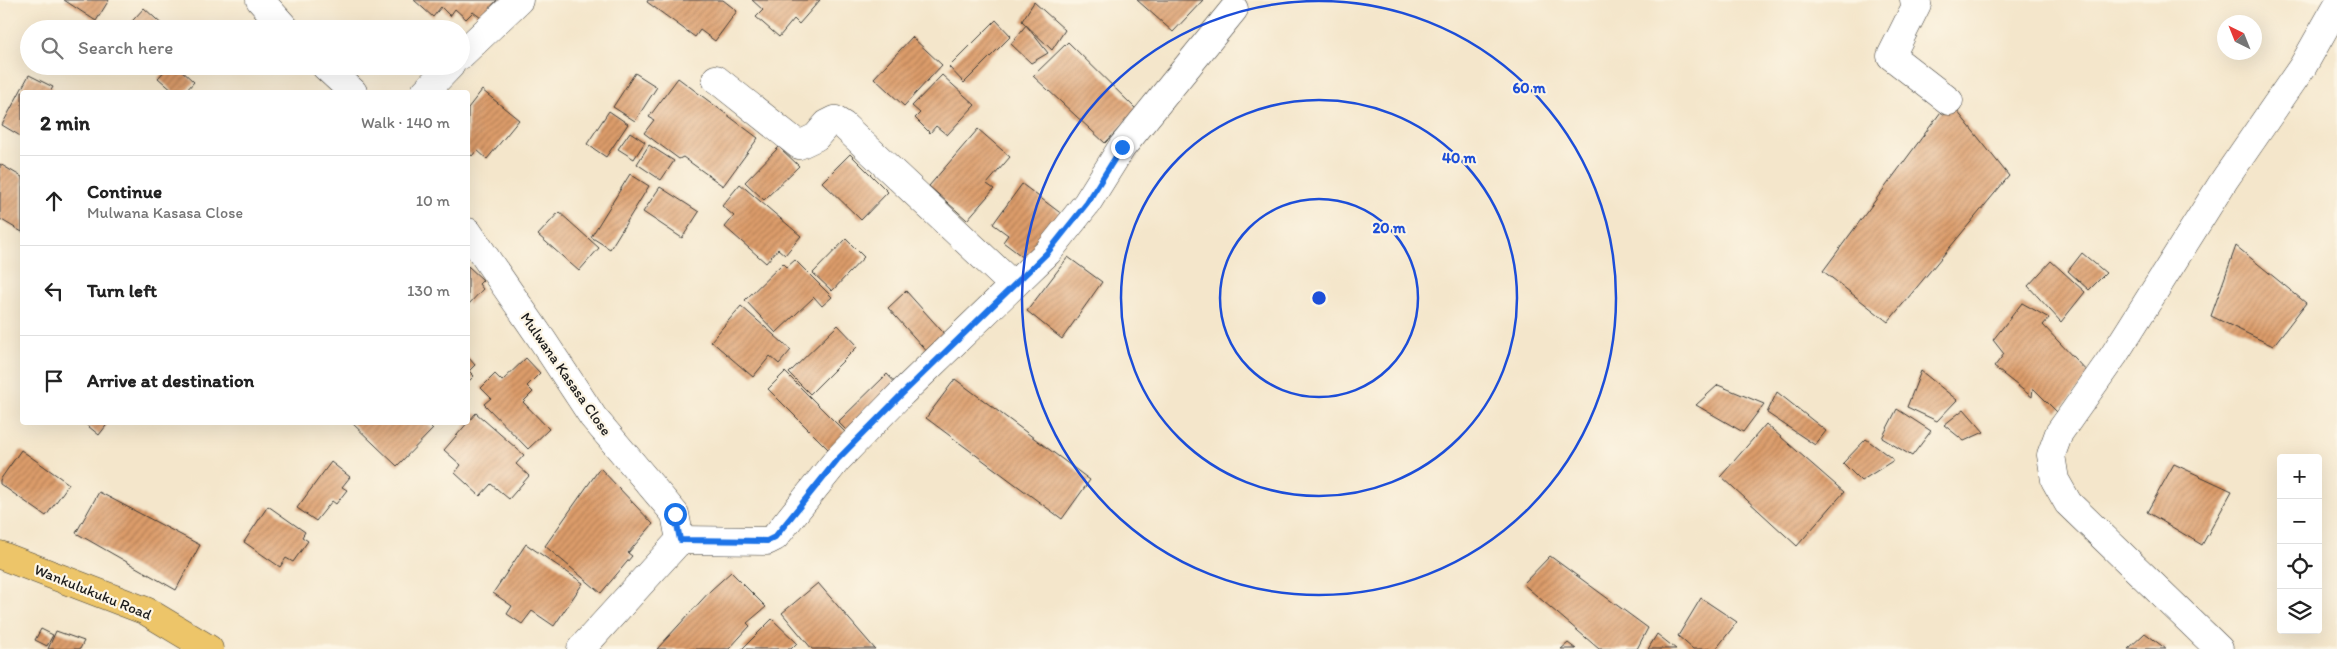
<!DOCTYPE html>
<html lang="en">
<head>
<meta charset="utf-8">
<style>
  body { margin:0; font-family:Itim,sans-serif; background:#f6f6f6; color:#222 }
  .controls { position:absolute; right:15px; bottom:15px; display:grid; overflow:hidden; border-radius:5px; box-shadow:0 5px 20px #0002 }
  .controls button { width:45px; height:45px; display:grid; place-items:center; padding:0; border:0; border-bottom:1px solid #e0e0e0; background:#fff; color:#222; font:25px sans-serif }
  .compass { position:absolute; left:2217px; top:15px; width:45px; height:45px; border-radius:50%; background:#fff; box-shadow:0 5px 20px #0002; rotate:317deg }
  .stop { position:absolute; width:15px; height:15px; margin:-11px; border:4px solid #1a73e8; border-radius:50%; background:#fff }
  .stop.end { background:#1a73e8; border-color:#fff; box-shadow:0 1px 5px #0008 }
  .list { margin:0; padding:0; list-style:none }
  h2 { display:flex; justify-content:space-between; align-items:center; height:65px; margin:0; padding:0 20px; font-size:21px }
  h2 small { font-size:16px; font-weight:400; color:#767676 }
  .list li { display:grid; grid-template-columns:32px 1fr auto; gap:15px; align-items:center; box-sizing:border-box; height:90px; padding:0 20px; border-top:1px solid #e0e0e0 }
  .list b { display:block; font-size:19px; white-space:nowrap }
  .list p { margin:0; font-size:16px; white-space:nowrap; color:#767676 }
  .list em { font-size:16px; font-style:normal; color:#767676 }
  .icon { flex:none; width:28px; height:28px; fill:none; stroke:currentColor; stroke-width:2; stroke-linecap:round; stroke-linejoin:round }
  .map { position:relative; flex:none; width:2337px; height:649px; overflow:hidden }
  .search { position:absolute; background:#fff; box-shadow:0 5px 20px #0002; left:20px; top:20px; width:450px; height:55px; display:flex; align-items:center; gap:12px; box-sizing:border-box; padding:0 18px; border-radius:28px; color:#767676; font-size:19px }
  .panel { position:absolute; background:#fff; box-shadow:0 5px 20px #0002; left:20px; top:90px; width:450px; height:335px; border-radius:5px }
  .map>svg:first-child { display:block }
</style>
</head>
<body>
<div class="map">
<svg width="2337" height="649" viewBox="0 0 2337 649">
  <defs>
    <pattern id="building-hatch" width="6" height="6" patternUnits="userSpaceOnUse" patternTransform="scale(1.25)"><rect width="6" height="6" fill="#dc9c6a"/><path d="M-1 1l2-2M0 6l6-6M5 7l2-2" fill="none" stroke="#b27e56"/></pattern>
  </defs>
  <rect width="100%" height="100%" fill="#fcf5e5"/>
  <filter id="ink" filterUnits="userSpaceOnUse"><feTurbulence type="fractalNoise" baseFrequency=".02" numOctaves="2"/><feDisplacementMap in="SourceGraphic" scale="10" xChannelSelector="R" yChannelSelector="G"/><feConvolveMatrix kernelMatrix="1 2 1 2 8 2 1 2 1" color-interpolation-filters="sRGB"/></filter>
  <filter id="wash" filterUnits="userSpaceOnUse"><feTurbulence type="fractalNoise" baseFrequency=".0096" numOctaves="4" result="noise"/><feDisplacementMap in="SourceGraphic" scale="20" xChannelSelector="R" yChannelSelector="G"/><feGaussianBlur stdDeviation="1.12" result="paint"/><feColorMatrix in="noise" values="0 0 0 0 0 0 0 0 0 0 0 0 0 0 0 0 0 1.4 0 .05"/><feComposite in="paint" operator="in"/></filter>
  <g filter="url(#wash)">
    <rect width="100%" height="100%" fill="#f4e6cb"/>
    <g id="blocks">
      <!-- building -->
      <g fill="url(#building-hatch)">
        <polygon points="64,0 109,0 96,21"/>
        <polygon points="414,0 497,0 481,18 473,12 466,19 455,9 450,16 441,7 433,17"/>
        <polygon points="648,0 723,0 737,11 715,41 700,30 695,37 647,2"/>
        <polygon points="752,0 820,0 799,24 794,19 779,37 756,17 763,10"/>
        <polygon points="1137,0 1203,0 1173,32"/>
        <polygon points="1034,2 1065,30 1052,50 1022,21"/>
        <polygon points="144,8 167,29 125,29"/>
        <polygon points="996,20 1011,36 964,83 949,67"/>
        <polygon points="1026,25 1048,53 1031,63 1011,44"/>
        <polygon points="912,37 942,65 904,106 874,78"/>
        <polygon points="1068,42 1137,110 1105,143 1033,76"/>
        <polygon points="169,66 177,66 194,82 185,92 174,92 158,78"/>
        <polygon points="635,73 657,87 635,121 613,107"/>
        <polygon points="29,75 53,87 50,92 22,92 22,137 2,125"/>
        <polygon points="942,75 975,105 947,135 936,126 930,133 915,118 920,113 912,106"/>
        <polygon points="678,78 758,138 723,186 683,157 679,159 644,133 654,120 649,117"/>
        <polygon points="482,90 519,120 487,159 477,150 472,156 468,152 468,108"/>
        <polygon points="1949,101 2009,176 1888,322 1823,271"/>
        <polygon points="609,111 628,124 606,157 587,144"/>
        <polygon points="978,129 1010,157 987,184 994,189 967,220 929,186"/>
        <polygon points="630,132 645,142 634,159 618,149"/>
        <polygon points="649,145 674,161 661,180 637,164"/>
        <polygon points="779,147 799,166 764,200 745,182"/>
        <polygon points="850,154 888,192 861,220 822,182"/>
        <polygon points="0,164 22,177 22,232 0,219"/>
        <polygon points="630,174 649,186 610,249 591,237"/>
        <polygon points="740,184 801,236 785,255 778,249 766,263 725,227 734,216 722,206"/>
        <polygon points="1022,184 1067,218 1032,264 1003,242 1008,235 993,224"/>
        <polygon points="660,187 699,212 682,238 643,212"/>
        <polygon points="559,212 599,248 579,271 538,235"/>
        <polygon points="846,239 864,257 832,291 813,273"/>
        <polygon points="2236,246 2306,303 2273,346 2211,316"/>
        <polygon points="2082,253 2106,273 2089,290 2068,271"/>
        <polygon points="1068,257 1102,282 1062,339 1027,311"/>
        <polygon points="795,260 832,297 822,306 814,297 776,333 745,300 783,263 787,267"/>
        <polygon points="2051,261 2085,292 2061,322 2028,286"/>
        <polygon points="468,266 483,280 479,284 483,289 468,305"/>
        <polygon points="906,291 949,339 930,355 888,308"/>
        <polygon points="2022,303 2049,318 2043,325 2090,375 2057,412 2033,388 2032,397 1994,367 2004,354 1993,340"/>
        <polygon points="741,306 791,350 779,364 770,356 753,377 711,341"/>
        <polygon points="838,325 858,346 810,394 789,373"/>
        <polygon points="468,357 475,365 469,371 474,376 468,382"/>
        <polygon points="526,358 540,373 527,386 533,392 523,402 549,429 528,449 484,404 491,398 481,388 495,374 502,381"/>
        <polygon points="1921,371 1957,400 1937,421 1907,407"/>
        <polygon points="785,372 851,438 834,455 768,389"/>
        <polygon points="887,374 900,388 852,436 838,422"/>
        <polygon points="955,379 1090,480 1062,519 926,418"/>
        <polygon points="1718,385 1764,404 1743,432 1696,405"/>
        <polygon points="1777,392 1826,431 1815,445 1767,413"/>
        <polygon points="1897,409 1931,431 1912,456 1882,438"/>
        <polygon points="1964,409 1984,432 1964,441 1944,425"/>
        <polygon points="476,413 524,455 516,464 529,476 509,499 491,484 480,496 455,473 461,465 444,450"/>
        <polygon points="83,422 109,422 99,435"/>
        <polygon points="351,422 426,422 433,429 397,466"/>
        <polygon points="1766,424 1844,492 1797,546 1721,476"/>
        <polygon points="1866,439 1894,460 1861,481 1843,463"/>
        <polygon points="21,450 69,484 46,516 0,484 0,480"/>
        <polygon points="331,462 350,477 342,487 347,490 336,504 332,501 316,521 297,508"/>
        <polygon points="2174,464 2232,491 2202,545 2147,512"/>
        <polygon points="600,468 653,524 628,553 632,556 601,593 545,546"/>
        <polygon points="99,492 200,545 176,590 76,533"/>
        <polygon points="268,506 305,532 302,537 308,541 293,562 286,558 280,567 244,542"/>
        <polygon points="526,544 583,583 554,626 532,611 522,624 507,614 512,606 493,593"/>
        <polygon points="1550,556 1648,628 1637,649 1599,649 1523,584"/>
        <polygon points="731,572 766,607 747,623 750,626 729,649 657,649 711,590"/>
        <polygon points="818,583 875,649 812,649 782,613"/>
        <polygon points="1701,598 1737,622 1716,649 1693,649 1678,636"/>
        <polygon points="772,619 797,643 791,649 742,649"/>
        <polygon points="41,629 53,635 47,646 35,640"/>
        <polygon points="56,631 84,641 80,649 48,649"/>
        <polygon points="2145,633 2166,649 2128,649"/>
        <polygon points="1657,634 1676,649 1648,649"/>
        <polygon points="1568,643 1576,649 1561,649"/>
      </g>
    </g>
  </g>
  <g filter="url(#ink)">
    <use href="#blocks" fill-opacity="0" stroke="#3c3a36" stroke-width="1"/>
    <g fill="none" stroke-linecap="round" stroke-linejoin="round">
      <defs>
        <g id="minor">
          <polyline points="260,0 286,29"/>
          <polyline points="1914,0 1917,4 1891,56 1949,101"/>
          <polyline points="461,55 519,0"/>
          <polyline points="325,66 353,92"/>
          <polyline points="716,79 799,145 816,137 827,124 835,120 843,125 1013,285"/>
          <polyline points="425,92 450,66"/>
          <polyline points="468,232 543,341 593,417 675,514 680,540 581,649"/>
          <polyline points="680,540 767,541 775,537 837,460 902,393 1048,252 1087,203 1122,147 1234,9"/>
          <polyline points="2219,649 2068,503 2055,480 2051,455 2059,433 2114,355 2225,179 2303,66 2337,6"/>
        </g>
        <polyline id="major" points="0,555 146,611 209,649"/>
      </defs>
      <!-- minor casing -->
      <use href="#minor" stroke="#3c3a36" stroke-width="29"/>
      <!-- major casing -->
      <use href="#major" stroke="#3c3a36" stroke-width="29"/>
      <!-- minor -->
      <use href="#minor" stroke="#fff" stroke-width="28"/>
      <!-- major -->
      <use href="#major" stroke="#edc569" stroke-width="28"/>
    </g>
  </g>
  <g fill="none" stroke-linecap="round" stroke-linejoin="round" filter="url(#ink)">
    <!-- route -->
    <polyline stroke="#1a73e8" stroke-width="6" points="675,514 680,540 767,541 775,537 837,460 902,394 1048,252 1087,203 1122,147"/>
  </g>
  <!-- distance rings -->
  <g fill="none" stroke="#1d4ed8" stroke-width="2.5">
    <circle cx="1319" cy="298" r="99"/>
    <circle cx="1319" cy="298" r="198"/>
    <circle cx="1319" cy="298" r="297"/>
  </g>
  <g text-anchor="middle" stroke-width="4.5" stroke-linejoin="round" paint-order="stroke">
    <!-- street labels -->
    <g font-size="15" fill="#1c1c1c" stroke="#fcf5e5">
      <text transform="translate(566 374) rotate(55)" y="5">Mulwana Kasasa Close</text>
      <text transform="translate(93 592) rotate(22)" y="5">Wankulukuku Road</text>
    </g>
  </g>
  <circle cx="1319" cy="298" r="8" fill="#1d4ed8" stroke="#fcf5e5" stroke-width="2.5"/>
  <g font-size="15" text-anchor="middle" font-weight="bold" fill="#1d4ed8" stroke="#fcf5e5" stroke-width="4.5" stroke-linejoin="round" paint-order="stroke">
    <text x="1529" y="93">60 m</text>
    <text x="1459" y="163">40 m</text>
    <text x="1389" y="233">20 m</text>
  </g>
</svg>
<div class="controls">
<button>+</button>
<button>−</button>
<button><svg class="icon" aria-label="locate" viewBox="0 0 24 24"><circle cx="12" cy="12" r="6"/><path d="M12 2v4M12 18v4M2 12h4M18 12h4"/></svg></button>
<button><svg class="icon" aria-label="layers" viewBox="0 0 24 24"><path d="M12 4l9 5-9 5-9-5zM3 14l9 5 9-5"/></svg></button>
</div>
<svg class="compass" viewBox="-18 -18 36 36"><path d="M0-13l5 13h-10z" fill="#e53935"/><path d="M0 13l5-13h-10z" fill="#767676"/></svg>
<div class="stop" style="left:675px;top:514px"></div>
<div class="stop end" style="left:1122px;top:147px"></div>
<div class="search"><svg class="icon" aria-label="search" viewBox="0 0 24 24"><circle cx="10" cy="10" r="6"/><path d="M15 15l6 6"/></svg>Search here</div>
<section class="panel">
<h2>2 min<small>Walk · 140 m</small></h2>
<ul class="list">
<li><svg class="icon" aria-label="ahead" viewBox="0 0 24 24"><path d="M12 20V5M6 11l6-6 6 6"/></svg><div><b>Continue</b><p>Mulwana Kasasa Close</p></div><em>10 m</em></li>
<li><svg class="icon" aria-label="left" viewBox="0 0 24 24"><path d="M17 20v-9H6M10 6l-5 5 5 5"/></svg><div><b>Turn left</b></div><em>130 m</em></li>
<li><svg class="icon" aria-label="arrive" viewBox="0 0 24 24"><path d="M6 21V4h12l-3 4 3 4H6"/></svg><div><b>Arrive at destination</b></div></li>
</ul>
</section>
</div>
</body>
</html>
